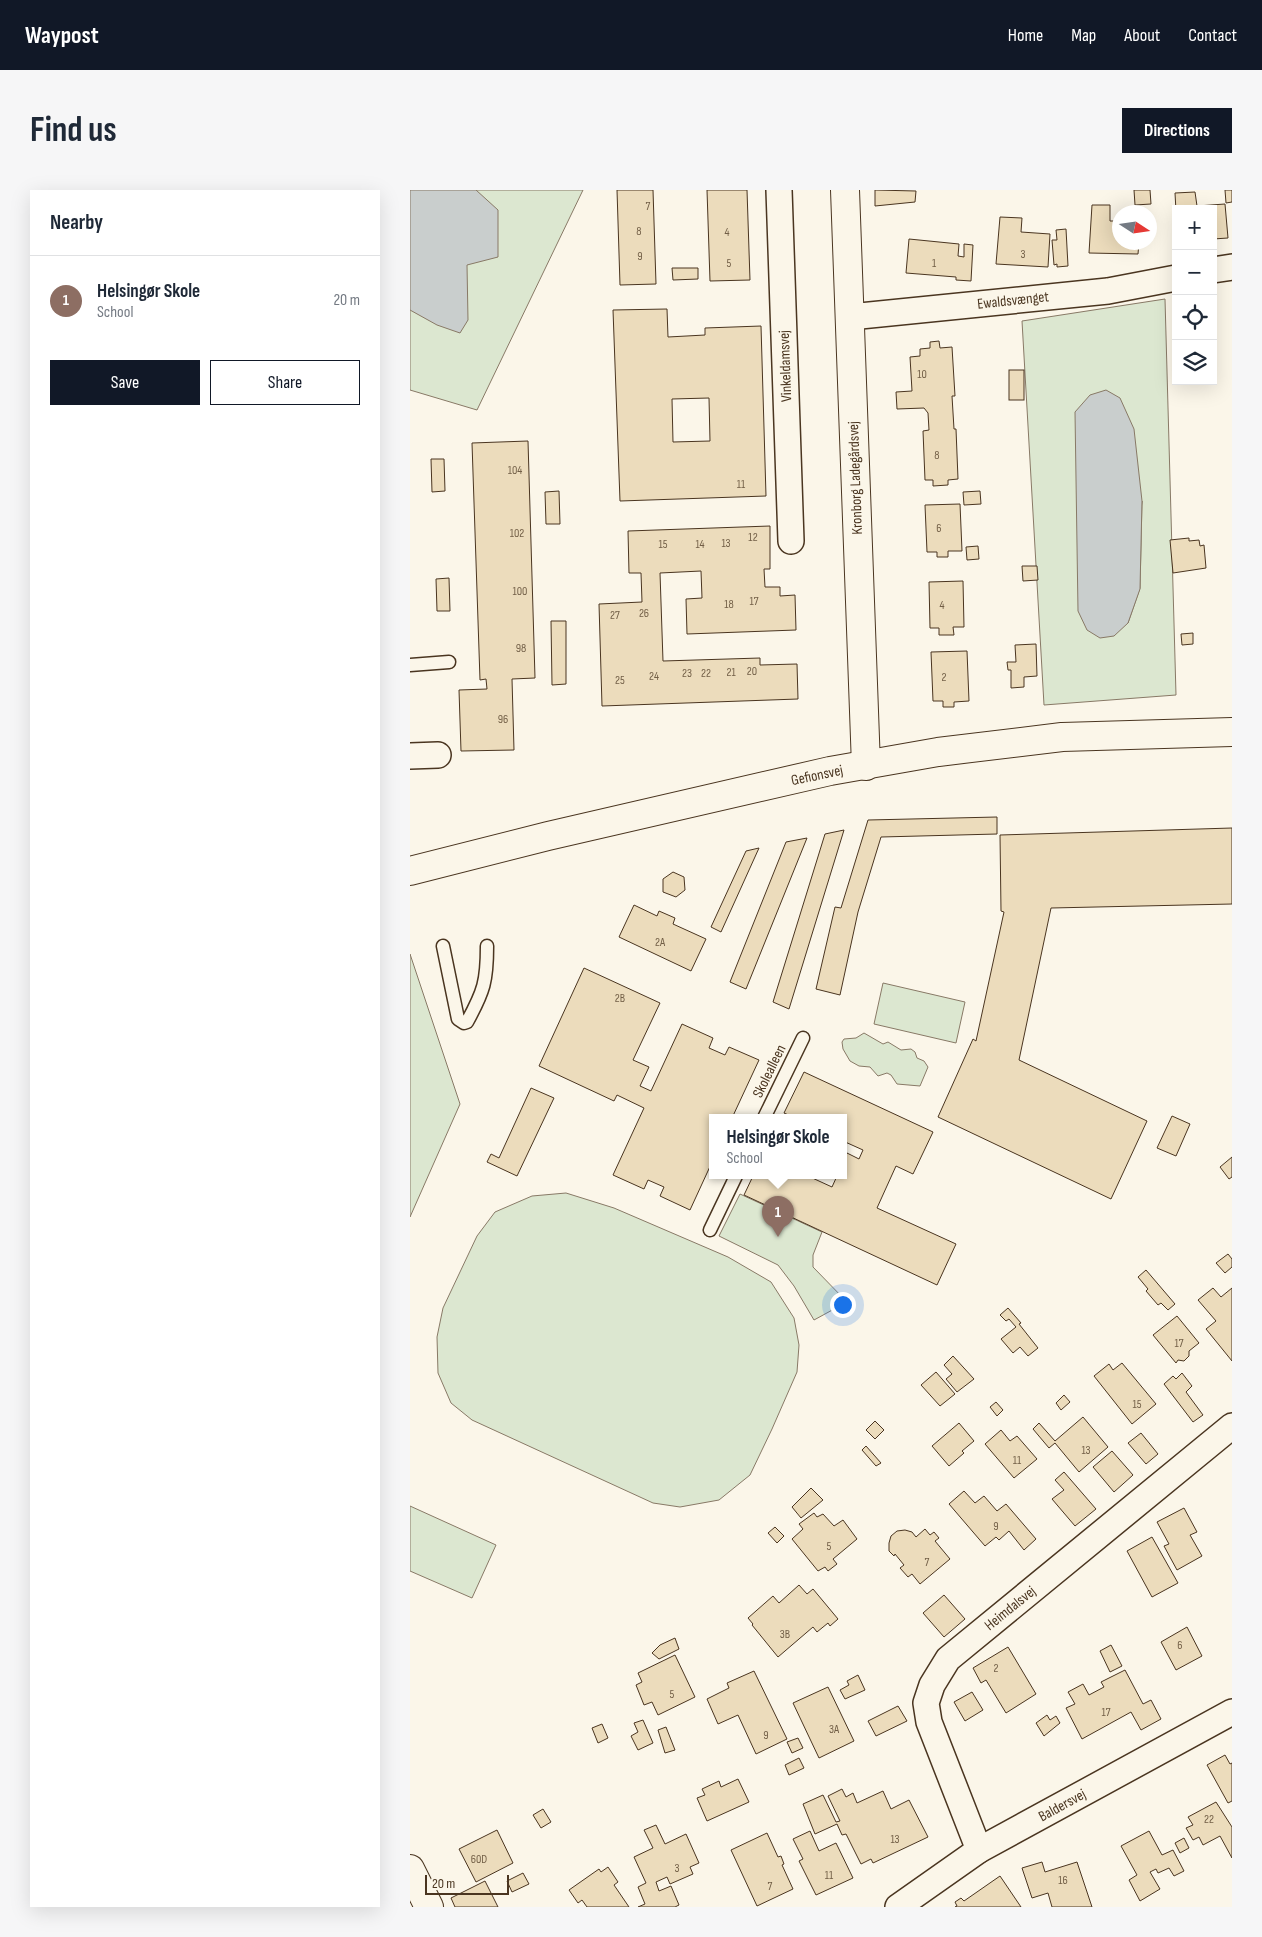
<!DOCTYPE html>
<html lang="en">
<head>
<meta charset="utf-8">
<style>
  body { margin:0; font-family:"Sofia Sans Condensed",sans-serif; background:#f6f6f7; color:#1f2937 }
  .controls { position:absolute; right:15px; top:15px; display:grid; overflow:hidden; border-radius:0px; box-shadow:0 5px 20px #0002 }
  .controls button { width:45px; height:45px; display:grid; place-items:center; padding:0; border:0; border-bottom:1px solid #e0e1e3; background:#fff; color:#1f2937; font:25px sans-serif }
  .compass { position:absolute; left:702px; top:15px; width:45px; height:45px; border-radius:50%; background:#fff; box-shadow:0 5px 20px #0002; rotate:102deg }
  .scale { position:absolute; left:15px; bottom:12px; width:84px; box-sizing:border-box; padding-left:5px; border:2px solid #4a3520; border-top:0; font-size:14px; line-height:18px; white-space:nowrap; color:#4a3520; -webkit-text-stroke:4px #fbf6e9; paint-order:stroke }
  .you { position:absolute; left:432px; top:1114px; width:18px; height:18px; margin:-12px; border:4px solid #fff; border-radius:50%; background:#1a73e8; box-shadow:0 0 0 8px #1a73e833 }
  .badge { display:grid; place-items:center; width:32px; height:32px; border-radius:50%; background:#111827; color:#fff; font-size:16px; font-weight:700 }
  .pin { position:absolute; translate:-50% -41px; filter:drop-shadow(0 1px 2px #0008) }
  .pin::after { content:''; position:absolute; top:26px; width:18px; height:15px; background:inherit; clip-path:polygon(0 0,100% 0,50% 100%) }
  .popup { position:absolute; left:299px; top:924px; width:138px; height:65px; box-sizing:border-box; display:grid; place-content:center; border-radius:0px; background:#fff; filter:drop-shadow(0 1px 4px #0005); font-size:16px; white-space:nowrap; color:#747a83 }
  .popup b { font-size:19px; color:#1f2937 }
  .popup::after { content:''; position:absolute; left:50%; top:100%; margin-left:-10px; border:10px solid transparent; border-top-color:#fff }
  .list { margin:0; padding:0; list-style:none }
  h2 { display:flex; justify-content:space-between; align-items:center; height:65px; margin:0; padding:0 20px; font-size:21px }
  h2 small { font-size:16px; font-weight:400; color:#747a83 }
  .list li { display:grid; grid-template-columns:32px 1fr auto; gap:15px; align-items:center; box-sizing:border-box; height:90px; padding:0 20px; border-top:1px solid #e0e1e3 }
  .list b { display:block; font-size:19px; white-space:nowrap }
  .list p { margin:0; font-size:16px; white-space:nowrap; color:#747a83 }
  .list em { font-size:16px; font-style:normal; color:#747a83 }
  .actions { display:flex; gap:10px; padding:15px 20px }
  .actions a { flex:1; padding:11px 0; border:1px solid #111827; border-radius:0px; text-align:center; font-size:18px; color:#111827 }
  .actions .main { background:#111827; color:#fff }
  .icon { flex:none; width:28px; height:28px; fill:none; stroke:currentColor; stroke-width:2; stroke-linecap:round; stroke-linejoin:round }
  .map { position:relative; flex:none; width:822px; height:1717px; overflow:hidden; border-radius:0px }
  header { display:flex; align-items:center; gap:30px; box-sizing:border-box; height:70px; padding:0 25px; background:#111827; color:#fff }
  header strong { font-size:24px }
  nav { display:flex; gap:28px; margin-inline-start:auto; font-size:18px }
  .intro { display:flex; align-items:center; justify-content:space-between; box-sizing:border-box; height:120px; padding:0 30px }
  h1 { margin:0; font-size:35px }
  .button { padding:12px 22px; border-radius:0px; background:#111827; color:#fff; font-size:18px; font-weight:700 }
  main { display:flex; gap:30px; padding:0 30px }
  aside { flex:1; background:#fff; border-radius:0px; box-shadow:0 5px 20px #0002 }
  .map>svg:first-child { display:block }
</style>
</head>
<body>
<header>
<strong>Waypost</strong>
<nav><a>Home</a><a>Map</a><a>About</a><a>Contact</a></nav>
</header>
<div class="intro"><h1>Find us</h1><a class="button">Directions</a></div>
<main>
<aside>
<h2>Nearby<small></small></h2>
<ul class="list">
<li><span class="badge" style="background:#8d6e63">1</span><div><b>Helsingør Skole</b><p>School</p></div><em>20 m</em></li>
</ul>
<div class="actions"><a class="main">Save</a><a>Share</a></div>
</aside>
<div class="map">
<svg width="822" height="1717" viewBox="0 0 822 1717">
  <rect width="100%" height="100%" fill="#fbf6e9"/>
  <!-- green -->
  <g fill="#dce7d0" stroke="#887966" fill-rule="evenodd">
    <polygon points="0,0 173,0 67,220 0,200"/>
    <path d="M755 109 766 505 634 515 612 131ZM732 311 730 398 718 433Z"/>
    <polygon points="0,764 50,914 0,1027"/>
    <polygon points="473,793 555,812 546,853 464,834"/>
    <polygon points="454,843 473,854 478,852 491,860 501,859 505,862 507,868 514,871 518,877 510,896 487,894 481,885 477,883 468,886 460,877 449,876 440,871 433,859 432,852 434,849 446,848"/>
    <polygon points="156,1003 204,1018 318,1067 361,1092 384,1128 389,1155 387,1182 362,1239 340,1285 309,1310 270,1317 243,1313 62,1230 41,1213 28,1183 27,1147 33,1118 67,1046 85,1022 122,1006"/>
    <polygon points="330,1004 412,1042 403,1065 403,1077 437,1112 404,1130 384,1096 368,1075 309,1046"/>
    <polygon points="0,1316 86,1355 62,1408 0,1381"/>
  </g>
  <!-- water -->
  <g fill="#c9cecd" stroke="#887966">
    <polygon points="0,0 66,0 88,20 88,67 57,75 58,130 50,143 27,135 0,120"/>
    <polygon points="696,200 710,208 724,239 732,311 730,399 718,433 704,446 690,448 677,440 668,421 665,222 680,205"/>
  </g>
  <!-- building -->
  <g fill="#ecdcbc" stroke="#4a3520" fill-rule="evenodd">
    <polygon points="207,0 243,0 246,94 210,95"/>
    <polygon points="297,0 337,0 340,90 300,91"/>
    <polygon points="465,0 506,1 505,12 465,16"/>
    <polygon points="724,0 740,0 741,14 725,15"/>
    <polygon points="815,0 822,0 822,12 816,13"/>
    <polygon points="785,2 787,16 815,14 818,48 803,49 803,19 766,19 766,21 765,3"/>
    <polygon points="682,15 700,15 700,31 710,31 710,52 729,52 728,64 679,63"/>
    <polygon points="590,27 612,28 611,42 640,44 638,77 586,74"/>
    <polygon points="656,39 658,76 647,77 647,74 644,75 642,50 647,50 646,40"/>
    <polygon points="499,49 549,54 548,66 554,67 554,54 563,55 561,91 546,90 546,87 496,83"/>
    <polygon points="262,78 288,78 288,89 263,90"/>
    <path d="M257 119 258 147 295 145V138L351 136 356 306 210 311 203 120ZM299 208 300 251 263 252 262 209Z"/>
    <polygon points="529,151 530,158 542,157 545,206 542,206 544,239 546,239 548,289 538,290 538,295 523,296 523,290 515,290 513,241 519,240 518,223 514,218 487,219 486,202 502,201 500,167 510,166 510,159 520,158 520,152"/>
    <rect x="599" y="180" width="15" height="30"/>
    <polygon points="118,251 125,488 102,489 104,560 51,561 49,500 77,499 76,489 70,490 62,253"/>
    <polygon points="21,269 34,269 35,301 22,302"/>
    <polygon points="149,301 150,334 136,334 135,302"/>
    <polygon points="570,301 571,314 554,315 553,302"/>
    <polygon points="550,314 552,361 538,361 538,367 527,367 527,362 517,362 515,315"/>
    <polygon points="360,336 360,379 354,379 355,397 370,397 370,406 385,405 386,440 277,444 276,409 292,408 291,381 250,383 253,471 350,468 350,475 387,474 388,509 192,516 189,414 232,412 231,383 219,383 218,341"/>
    <polygon points="779,348 779,351 789,350 790,356 794,355 796,378 763,383 760,350"/>
    <polygon points="568,356 569,369 557,370 556,357"/>
    <polygon points="612,376 627,376 628,390 613,391"/>
    <polygon points="39,388 40,421 27,421 26,389"/>
    <polygon points="553,391 554,437 543,437 544,445 529,445 529,438 520,438 519,392"/>
    <polygon points="141,431 156,431 156,494 142,495"/>
    <polygon points="783,443 783,454 772,455 771,444"/>
    <polygon points="626,454 627,486 614,487 614,497 601,498 601,480 598,480 597,472 606,472 605,455"/>
    <polygon points="557,461 559,511 544,512 544,517 533,517 533,511 523,511 521,462"/>
    <polygon points="587,627 587,644 471,647 448,722 430,805 406,799 425,717 431,718 458,630"/>
    <polygon points="822,638 822,714 641,718 609,870 737,931 701,1009 528,927 563,849 566,851 594,722 591,721 590,645"/>
    <polygon points="434,640 379,819 363,812 415,644"/>
    <polygon points="397,648 336,799 320,792 376,652"/>
    <polygon points="349,658 311,742 301,737 336,661"/>
    <polygon points="263,682 274,687 275,700 266,707 253,702 253,689"/>
    <polygon points="224,715 247,726 249,721 265,728 263,734 296,749 281,781 209,747"/>
    <polygon points="174,778 250,813 223,870 239,877 230,896 241,901 272,834 303,848 299,858 315,865 319,857 349,870 322,928 303,928 303,970 280,1020 250,1006 254,997 238,990 234,999 203,985 234,918 207,905 204,911 129,876"/>
    <polygon points="394,882 523,942 503,984 486,976 467,1018 546,1054 527,1095 334,1005 343,986 398,986 422,997 427,986 433,986 433,972 437,963 449,969 453,960 433,951 433,928 385,928 374,923"/>
    <polygon points="121,898 144,908 107,986 77,972 81,964 89,968"/>
    <polygon points="762,926 780,934 766,966 747,958"/>
    <polygon points="822,967 822,987 819,989 810,977"/>
    <polygon points="818,1064 822,1069 822,1077 815,1083 806,1073"/>
    <polygon points="736,1080 765,1114 758,1120 751,1113 748,1115 736,1101 738,1099 728,1087"/>
    <polygon points="803,1098 811,1107 822,1098 822,1171 796,1139 806,1131 788,1110"/>
    <polygon points="598,1118 611,1133 609,1134 628,1158 618,1166 610,1157 603,1163 591,1149 606,1137 599,1129 596,1131 590,1125"/>
    <polygon points="767,1126 789,1153 779,1161 779,1166 774,1171 768,1170 766,1173 743,1145"/>
    <polygon points="543,1166 564,1189 547,1202 536,1189 542,1184 534,1175"/>
    <polygon points="712,1173 746,1214 722,1234 684,1186 699,1174 703,1180"/>
    <polygon points="526,1182 545,1204 530,1216 511,1195"/>
    <polygon points="772,1183 782,1196 776,1202 793,1225 783,1232 754,1194 763,1186 766,1189"/>
    <polygon points="654,1205 660,1212 651,1220 646,1213"/>
    <polygon points="586,1212 593,1220 587,1226 580,1217"/>
    <polygon points="673,1227 698,1257 669,1282 645,1253 639,1258 623,1239 629,1233 645,1251"/>
    <polygon points="465,1231 474,1240 465,1249 456,1240"/>
    <polygon points="549,1233 564,1251 552,1261 554,1263 539,1276 522,1256"/>
    <polygon points="591,1240 600,1251 607,1246 627,1269 604,1288 575,1254"/>
    <polygon points="731,1243 748,1264 736,1274 718,1253"/>
    <polygon points="456,1256 471,1273 466,1276 452,1260"/>
    <polygon points="702,1261 723,1285 704,1302 683,1277"/>
    <polygon points="654,1282 686,1319 665,1336 642,1309 654,1300 645,1290"/>
    <polygon points="401,1298 413,1310 391,1328 382,1317"/>
    <polygon points="554,1301 565,1313 574,1306 587,1321 596,1314 626,1349 614,1360 599,1341 589,1350 586,1347 575,1356 539,1314"/>
    <polygon points="774,1318 787,1342 780,1345 792,1366 767,1380 754,1356 759,1354 747,1332"/>
    <polygon points="404,1323 407,1327 413,1324 424,1336 433,1330 447,1349 423,1369 427,1374 418,1381 415,1377 408,1381 382,1349 393,1339 389,1334"/>
    <polygon points="365,1337 374,1346 367,1353 358,1343"/>
    <polygon points="515,1339 520,1345 524,1342 529,1348 525,1351 540,1369 510,1394 502,1384 498,1387 490,1378 494,1375 485,1364 484,1366 479,1361 479,1353 481,1346 487,1341 495,1340 502,1342 506,1347"/>
    <polygon points="742,1347 768,1393 742,1407 717,1361"/>
    <polygon points="389,1395 397,1404 403,1399 428,1429 420,1436 418,1433 407,1442 403,1437 368,1467 342,1435 343,1434 338,1428 363,1406 369,1413"/>
    <polygon points="534,1405 555,1429 534,1447 513,1423"/>
    <polygon points="777,1437 792,1466 766,1480 751,1452"/>
    <polygon points="265,1448 269,1459 249,1469 242,1463 250,1455"/>
    <polygon points="701,1455 712,1476 700,1482 690,1461"/>
    <polygon points="598,1457 626,1504 596,1523 576,1490 571,1493 563,1478"/>
    <polygon points="265,1465 285,1507 248,1525 242,1512 234,1515 226,1495 232,1492 228,1483"/>
    <polygon points="715,1480 733,1514 741,1510 751,1529 731,1540 721,1522 672,1549 656,1518 665,1514 658,1502 673,1494 679,1505 694,1497 691,1492"/>
    <polygon points="344,1481 377,1549 346,1564 328,1525 308,1534 297,1509 319,1498 317,1493"/>
    <polygon points="448,1485 455,1500 435,1509 430,1500 439,1495 437,1491"/>
    <polygon points="418,1497 444,1551 409,1568 383,1513"/>
    <polygon points="562,1502 573,1520 555,1531 544,1512"/>
    <polygon points="488,1516 497,1531 466,1546 458,1531"/>
    <polygon points="637,1525 640,1530 646,1526 650,1533 634,1546 626,1533"/>
    <polygon points="233,1530 243,1553 228,1560 221,1546 228,1542 224,1533"/>
    <polygon points="192,1534 198,1548 188,1553 182,1538"/>
    <polygon points="256,1537 265,1560 255,1563 248,1540"/>
    <polygon points="388,1548 393,1558 382,1563 377,1552"/>
    <polygon points="815,1565 820,1574 822,1573 822,1611 818,1613 797,1575"/>
    <polygon points="389,1568 394,1578 379,1585 375,1575"/>
    <polygon points="328,1589 339,1612 297,1631 287,1608 295,1605 292,1599 309,1591 311,1597"/>
    <polygon points="432,1599 436,1607 443,1603 447,1613 473,1601 481,1619 499,1610 518,1647 463,1673 461,1669 451,1674 436,1644 432,1645 427,1634 405,1644 393,1614 413,1605 426,1632 430,1631 418,1606"/>
    <polygon points="806,1612 822,1637 822,1668 810,1646 793,1655 789,1647 783,1650 776,1638 783,1635 778,1627"/>
    <polygon points="133,1619 141,1632 131,1638 123,1625"/>
    <polygon points="246,1635 255,1654 276,1644 289,1673 280,1677 283,1684 260,1694 257,1687 246,1692 249,1701 261,1696 269,1715 265,1717 228,1717 235,1714 228,1697 236,1693 224,1667 243,1658 234,1640"/>
    <polygon points="87,1640 103,1673 66,1692 49,1659"/>
    <polygon points="400,1641 409,1661 426,1653 443,1688 406,1705 389,1671 393,1669 383,1649"/>
    <polygon points="739,1641 752,1665 763,1660 774,1681 764,1686 759,1678 748,1683 746,1679 740,1682 750,1699 730,1711 719,1690 727,1685 711,1656"/>
    <polygon points="357,1643 368,1667 371,1666 374,1674 372,1675 383,1699 347,1716 321,1660"/>
    <polygon points="774,1648 779,1658 770,1663 765,1653"/>
    <polygon points="632,1672 635,1682 667,1672 682,1717 642,1717 638,1703 622,1708 612,1678"/>
    <polygon points="198,1677 208,1692 204,1695 219,1717 177,1717 172,1710 168,1713 159,1700 189,1679 191,1682"/>
    <polygon points="113,1683 119,1694 102,1702 97,1691"/>
    <polygon points="590,1686 611,1717 545,1717 547,1716 545,1712 551,1708 554,1711"/>
    <polygon points="75,1691 88,1717 45,1717 41,1708"/>
  </g>
  <g fill="none" stroke-linecap="round" stroke-linejoin="round">
    <defs>
      <g id="lane">
        <polyline points="0,475 39,472"/>
        <path d="M33 756 48 829 54 833 57 832C74 801 77 791 77 756"/>
        <polyline points="354,928 393,848"/>
        <polyline points="300,1040 326,986"/>
      </g>
      <g id="street">
        <polyline points="369,0 381,351"/>
        <polyline points="803,80 822,77"/>
        <polyline points="440,127 698,101 766,88"/>
        <polyline points="0,566 28,565"/>
        <polyline points="569,1660 519,1532 516,1513 522,1495 538,1469 822,1236"/>
        <polyline points="488,1717 569,1660 822,1522"/>
      </g>
      <g id="secondary">
        <polyline points="435,0 456,576"/>
        <polyline points="0,681 138,646 420,581 528,562 652,547 822,542"/>
        <polyline points="0,1679 19,1717"/>
      </g>
    </defs>
    <!-- lane casing -->
    <use href="#lane" stroke="#4a3520" stroke-width="15"/>
    <!-- street casing -->
    <use href="#street" stroke="#4a3520" stroke-width="28"/>
    <!-- secondary casing -->
    <use href="#secondary" stroke="#4a3520" stroke-width="30"/>
    <!-- lane -->
    <use href="#lane" stroke="#fbf6e9" stroke-width="12"/>
    <!-- street -->
    <use href="#street" stroke="#fbf6e9" stroke-width="25"/>
    <!-- secondary -->
    <use href="#secondary" stroke="#fbf6e9" stroke-width="28"/>
  </g>
  <g text-anchor="middle" stroke-width="4" stroke-linejoin="round" paint-order="stroke">
    <!-- number labels -->
    <g font-size="12" fill="#725f47">
      <text x="238" y="20">7</text>
      <text x="229" y="45">8</text>
      <text x="317" y="46">4</text>
      <text x="613" y="68">3</text>
      <text x="230" y="70">9</text>
      <text x="319" y="77">5</text>
      <text x="524" y="77">1</text>
      <text x="512" y="188">10</text>
      <text x="527" y="269">8</text>
      <text x="105" y="284">104</text>
      <text x="331" y="298">11</text>
      <text x="529" y="342">6</text>
      <text x="107" y="347">102</text>
      <text x="343" y="351">12</text>
      <text x="316" y="357">13</text>
      <text x="253" y="358">15</text>
      <text x="290" y="358">14</text>
      <text x="110" y="405">100</text>
      <text x="344" y="415">17</text>
      <text x="319" y="418">18</text>
      <text x="532" y="419">4</text>
      <text x="234" y="427">26</text>
      <text x="205" y="429">27</text>
      <text x="111" y="462">98</text>
      <text x="342" y="485">20</text>
      <text x="321" y="486">21</text>
      <text x="277" y="487">23</text>
      <text x="296" y="487">22</text>
      <text x="244" y="490">24</text>
      <text x="534" y="491">2</text>
      <text x="210" y="494">25</text>
      <text x="93" y="533">96</text>
      <text x="250" y="756">2A</text>
      <text x="210" y="812">2B</text>
      <text x="769" y="1157">17</text>
      <text x="727" y="1218">15</text>
      <text x="676" y="1264">13</text>
      <text x="607" y="1274">11</text>
      <text x="586" y="1340">9</text>
      <text x="419" y="1360">5</text>
      <text x="517" y="1376">7</text>
      <text x="375" y="1448">3B</text>
      <text x="770" y="1459">6</text>
      <text x="586" y="1482">2</text>
      <text x="262" y="1508">5</text>
      <text x="696" y="1526">17</text>
      <text x="424" y="1543">3A</text>
      <text x="356" y="1549">9</text>
      <text x="799" y="1633">22</text>
      <text x="485" y="1653">13</text>
      <text x="69" y="1673">60D</text>
      <text x="267" y="1682">3</text>
      <text x="419" y="1689">11</text>
      <text x="653" y="1694">16</text>
      <text x="360" y="1700">7</text>
    </g>
    <!-- street labels -->
    <g font-size="15" fill="#4a3520" stroke="#fbf6e9">
      <text transform="translate(603 110) rotate(-6)" y="5">Ewaldsvænget</text>
      <text transform="translate(375 176) rotate(-92)" y="5">Vinkeldamsvej</text>
      <text transform="translate(445 288) rotate(-92)" y="5">Kronborg Ladegårdsvej</text>
      <text transform="translate(407 585) rotate(-12)" y="5">Gefionsvej</text>
      <text transform="translate(359 881) rotate(-64)" y="5">Skolealleen</text>
      <text transform="translate(600 1418) rotate(-39)" y="5">Heimdalsvej</text>
      <text transform="translate(652 1615) rotate(-29)" y="5">Baldersvej</text>
    </g>
  </g>
</svg>
<div class="controls">
<button>+</button>
<button>−</button>
<button><svg class="icon" aria-label="locate" viewBox="0 0 24 24"><circle cx="12" cy="12" r="6"/><path d="M12 2v4M12 18v4M2 12h4M18 12h4"/></svg></button>
<button><svg class="icon" aria-label="layers" viewBox="0 0 24 24"><path d="M12 4l9 5-9 5-9-5zM3 14l9 5 9-5"/></svg></button>
</div>
<svg class="compass" viewBox="-18 -18 36 36"><path d="M0-13l5 13h-10z" fill="#e53935"/><path d="M0 13l5-13h-10z" fill="#747a83"/></svg>
<div class="scale">20 m</div>
<div class="you"></div>
<div class="pin badge" style="left:368px;top:1047px;background:#8d6e63">1</div>
<div class="popup"><b>Helsingør Skole</b>School</div>
</div>
</main>
</body>
</html>
